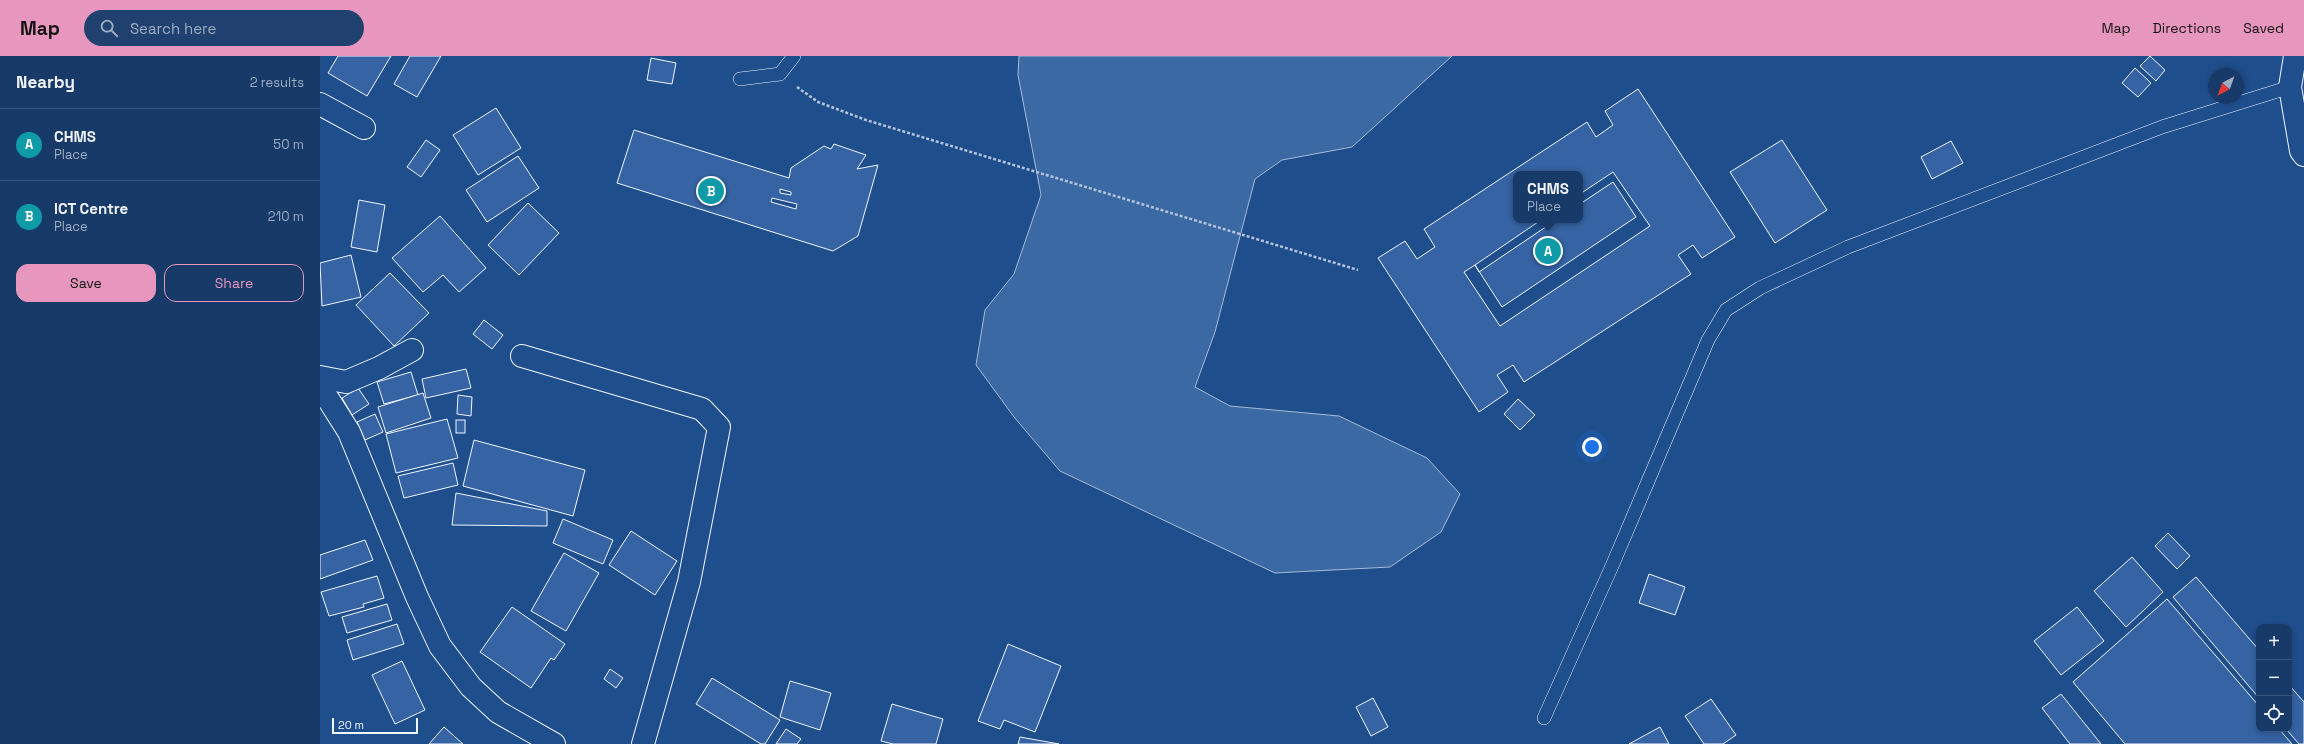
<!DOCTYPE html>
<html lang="en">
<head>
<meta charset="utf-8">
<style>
  body { margin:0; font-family:"Space Grotesk",sans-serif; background:#20416f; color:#f1f3f6 }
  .controls { position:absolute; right:12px; bottom:12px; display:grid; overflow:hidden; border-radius:8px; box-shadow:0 2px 6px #0003 }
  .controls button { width:36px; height:36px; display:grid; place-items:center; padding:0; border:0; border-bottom:1px solid #36547d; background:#173a69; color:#f1f3f6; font:20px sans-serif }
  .compass { position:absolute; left:1888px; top:12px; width:36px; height:36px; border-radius:50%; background:#173a69; box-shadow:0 2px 6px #0003; rotate:221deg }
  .scale { position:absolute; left:12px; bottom:10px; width:86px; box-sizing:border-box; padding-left:4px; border:2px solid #f2f6ff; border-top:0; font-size:11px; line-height:14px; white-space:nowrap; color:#f2f6ff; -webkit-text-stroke:3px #1f4e8c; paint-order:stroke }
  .you { position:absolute; left:1272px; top:391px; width:14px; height:14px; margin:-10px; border:3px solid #fff; border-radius:50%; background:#1a73e8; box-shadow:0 0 0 6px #1a73e833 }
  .badge { display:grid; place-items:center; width:26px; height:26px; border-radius:50%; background:#e797bd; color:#fff; font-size:13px; font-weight:700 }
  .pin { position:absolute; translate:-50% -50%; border:2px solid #fff; box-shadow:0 1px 4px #0006 }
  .popup { position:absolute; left:1193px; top:115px; width:70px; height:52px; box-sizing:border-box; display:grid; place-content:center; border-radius:8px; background:#173a69; filter:drop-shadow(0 1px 3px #0005); font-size:13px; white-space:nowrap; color:#9eadc0 }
  .popup b { font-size:15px; color:#f1f3f6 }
  .popup::after { content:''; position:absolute; left:50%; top:100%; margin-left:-8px; border:8px solid transparent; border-top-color:#173a69 }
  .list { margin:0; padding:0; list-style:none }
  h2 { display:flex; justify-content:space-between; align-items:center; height:52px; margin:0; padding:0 16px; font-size:17px }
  h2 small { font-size:13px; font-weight:400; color:#9eadc0 }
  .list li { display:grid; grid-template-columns:26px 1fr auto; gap:12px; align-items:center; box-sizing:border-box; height:72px; padding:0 16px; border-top:1px solid #36547d }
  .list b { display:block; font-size:15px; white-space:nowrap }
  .list p { margin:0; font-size:13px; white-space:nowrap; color:#9eadc0 }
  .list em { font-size:13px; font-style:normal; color:#9eadc0 }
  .actions { display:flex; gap:8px; padding:12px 16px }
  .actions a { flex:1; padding:9px 0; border:1px solid #e797bd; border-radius:12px; text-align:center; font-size:14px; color:#e797bd }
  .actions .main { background:#e797bd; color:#111 }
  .icon { flex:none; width:22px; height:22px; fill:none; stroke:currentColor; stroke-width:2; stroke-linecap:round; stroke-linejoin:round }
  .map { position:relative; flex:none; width:1984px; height:688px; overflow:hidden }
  header { display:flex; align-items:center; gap:24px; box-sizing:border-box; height:56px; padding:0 20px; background:#e797bd; color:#111 }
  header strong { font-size:19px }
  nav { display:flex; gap:22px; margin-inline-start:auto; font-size:14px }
  .search { width:280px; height:36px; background:#20416f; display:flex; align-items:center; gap:10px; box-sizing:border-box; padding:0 14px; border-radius:22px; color:#9eadc0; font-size:15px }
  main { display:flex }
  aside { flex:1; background:#173a69 }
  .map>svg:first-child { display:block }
</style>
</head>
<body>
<header>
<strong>Map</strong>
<div class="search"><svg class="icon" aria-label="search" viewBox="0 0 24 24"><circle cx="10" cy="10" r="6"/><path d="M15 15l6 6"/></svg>Search here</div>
<nav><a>Map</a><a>Directions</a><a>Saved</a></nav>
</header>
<main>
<aside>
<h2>Nearby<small>2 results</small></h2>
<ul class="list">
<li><span class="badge" style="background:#0f9aa8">A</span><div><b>CHMS</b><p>Place</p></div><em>50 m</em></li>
<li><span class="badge" style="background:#0f9aa8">B</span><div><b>ICT Centre</b><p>Place</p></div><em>210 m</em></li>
</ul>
<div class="actions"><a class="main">Save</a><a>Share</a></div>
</aside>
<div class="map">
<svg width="1984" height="688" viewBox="0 0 1984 688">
  <rect width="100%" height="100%" fill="#1f4e8c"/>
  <!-- water -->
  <polygon fill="#3b69a3" stroke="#a8bbd7" points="699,0 1132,0 1032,91 962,104 935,123 895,276 875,331 910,350 1019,360 1107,402 1140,438 1121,476 1070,511 955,517 740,415 694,361 656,309 665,254 694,218 721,139 698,19"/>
  <!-- building -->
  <g fill="#3563a3" stroke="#f2f6ff" fill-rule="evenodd">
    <polygon points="18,0 71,0 47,40 8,17"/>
    <polygon points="90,0 121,0 97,41 74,28"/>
    <polygon points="1830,0 1845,14 1836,25 1820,10"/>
    <polygon points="331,2 356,7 352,28 327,24"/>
    <polygon points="1815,12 1831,27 1818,41 1802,27"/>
    <path d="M1318 33 1415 181 1382 202 1373 189 1358 199 1371 218 1204 326 1193 309 1177 319 1188 336 1159 356 1058 202 1085 185 1097 203 1115 191 1104 173 1267 66 1276 81 1293 69 1285 55ZM1293 116 1330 170 1180 270 1144 216 1155 209 1182 251 1316 161 1293 126 1260 148V164H1236L1159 216 1155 209 1221 164H1196V118H1260V138Z"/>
    <polygon points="176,52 201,92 158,119 133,79"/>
    <path d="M314 74 469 122 471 112 504 90 511 93 514 88 546 99 537 113 558 109 538 180 513 195 297 127ZM460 133 471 136V139L460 137ZM452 142 477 148 476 153 451 146Z"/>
    <polygon points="106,84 120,94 101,121 87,111"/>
    <polygon points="1462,84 1507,154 1455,187 1410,116"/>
    <polygon points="1631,85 1643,107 1612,123 1601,101"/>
    <polygon points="198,100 219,132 167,166 146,134"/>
    <polygon points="39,144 65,149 57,196 31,191"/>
    <polygon points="208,147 239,177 199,219 168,189"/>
    <polygon points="120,160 166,212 139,236 123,219 103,236 72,202"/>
    <polygon points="31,199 41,241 2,250 0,207"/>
    <polygon points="70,217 109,257 74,290 36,249"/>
    <polygon points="164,264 183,279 172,293 153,278"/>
    <polygon points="146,313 151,332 106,342 102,323"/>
    <polygon points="91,316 98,339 64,348 57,326"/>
    <polygon points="38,332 49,348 32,359 22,342"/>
    <polygon points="103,337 111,362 66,377 58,351"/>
    <polygon points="138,339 152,341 151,360 137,358"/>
    <polygon points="1198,343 1215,359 1200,374 1184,358"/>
    <polygon points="55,358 63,376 45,384 37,366"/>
    <polygon points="127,363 138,402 76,417 66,378"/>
    <rect x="136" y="364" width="9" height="13"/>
    <polygon points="154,384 265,414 253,460 143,430"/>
    <polygon points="133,407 138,429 84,442 78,420"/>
    <polygon points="136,437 227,455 227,470 132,469"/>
    <polygon points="243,463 293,484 283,508 233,487"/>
    <polygon points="311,475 357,505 335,539 289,509"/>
    <polygon points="1848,477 1870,500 1857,513 1835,490"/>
    <polygon points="45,484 53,504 0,523 0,499"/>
    <polygon points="244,497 279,517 246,575 211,555"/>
    <polygon points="1812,501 1843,536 1806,571 1774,535"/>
    <polygon points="1329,518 1365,531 1355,559 1319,547"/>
    <polygon points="57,520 64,542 43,548 44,551 9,560 1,536"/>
    <polygon points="1876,521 1939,594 1939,642 1853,541"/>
    <polygon points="1847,543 1939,650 1939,673 1959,673 1972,688 1805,688 1753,626"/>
    <polygon points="67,548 72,564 27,577 22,561"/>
    <polygon points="192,551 245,588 234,604 231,602 211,632 160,596"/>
    <polygon points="1757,551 1784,585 1741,619 1714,585"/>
    <polygon points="77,568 84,588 33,604 27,584"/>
    <polygon points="688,588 741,610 715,676 684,664 680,673 658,665"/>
    <polygon points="82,605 105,654 75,668 52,619"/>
    <polygon points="290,613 303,622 296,632 284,623"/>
    <polygon points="392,622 460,664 445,688 441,688 376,648"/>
    <polygon points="470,625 511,637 500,674 460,661"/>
    <polygon points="1969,629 1984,646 1984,688 1979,688 1966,673 1969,673"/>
    <polygon points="1741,638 1781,688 1750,688 1722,652"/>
    <polygon points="1053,642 1068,671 1051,680 1036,651"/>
    <polygon points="1391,643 1416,679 1403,688 1384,688 1365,660"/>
    <polygon points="572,648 623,663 616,688 573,688 561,685"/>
    <polygon points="124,671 143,688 109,688"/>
    <polygon points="1340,671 1349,688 1309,688"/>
    <polygon points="466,673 481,683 477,688 456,688"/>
    <polygon points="700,681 739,688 698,688"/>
  </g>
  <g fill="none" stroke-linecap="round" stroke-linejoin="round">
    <defs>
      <g id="service">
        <polyline points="420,23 460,18 474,0"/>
        <polyline points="1224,662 1292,510 1388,284 1406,254 1440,232 1528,191 1842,71 1970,31"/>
      </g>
      <g id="minor">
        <polyline points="1975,0 1970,31 1981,95 1984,99"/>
        <polyline points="0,48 44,72"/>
        <polyline points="202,300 382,353 399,371 369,526 323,688"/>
        <polyline points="0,321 26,326 59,312 92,294"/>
        <polyline points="0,330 29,376 97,541 120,590 151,631 178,656 234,688"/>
      </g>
    </defs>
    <!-- service casing -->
    <use href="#service" stroke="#f2f6ff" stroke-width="14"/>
    <!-- minor casing -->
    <use href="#minor" stroke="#f2f6ff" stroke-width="24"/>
    <!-- path -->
    <polyline stroke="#b3c4dc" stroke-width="2.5" stroke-dasharray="3 2" stroke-linecap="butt" points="477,31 498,46 546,64 1038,214"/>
    <!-- service -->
    <use href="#service" stroke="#1f4e8c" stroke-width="13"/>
    <!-- minor -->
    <use href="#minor" stroke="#1f4e8c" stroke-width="22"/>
  </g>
</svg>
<div class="controls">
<button>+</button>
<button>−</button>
<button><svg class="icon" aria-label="locate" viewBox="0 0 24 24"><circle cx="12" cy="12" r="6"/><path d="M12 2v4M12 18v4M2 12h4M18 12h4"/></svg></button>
</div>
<svg class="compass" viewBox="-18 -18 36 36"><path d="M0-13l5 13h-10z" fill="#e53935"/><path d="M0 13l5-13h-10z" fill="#9eadc0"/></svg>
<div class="scale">20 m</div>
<div class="you"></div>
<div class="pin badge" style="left:1228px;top:195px;background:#0f9aa8">A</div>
<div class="popup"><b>CHMS</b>Place</div>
<div class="pin badge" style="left:391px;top:135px;background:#0f9aa8">B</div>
</div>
</main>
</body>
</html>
